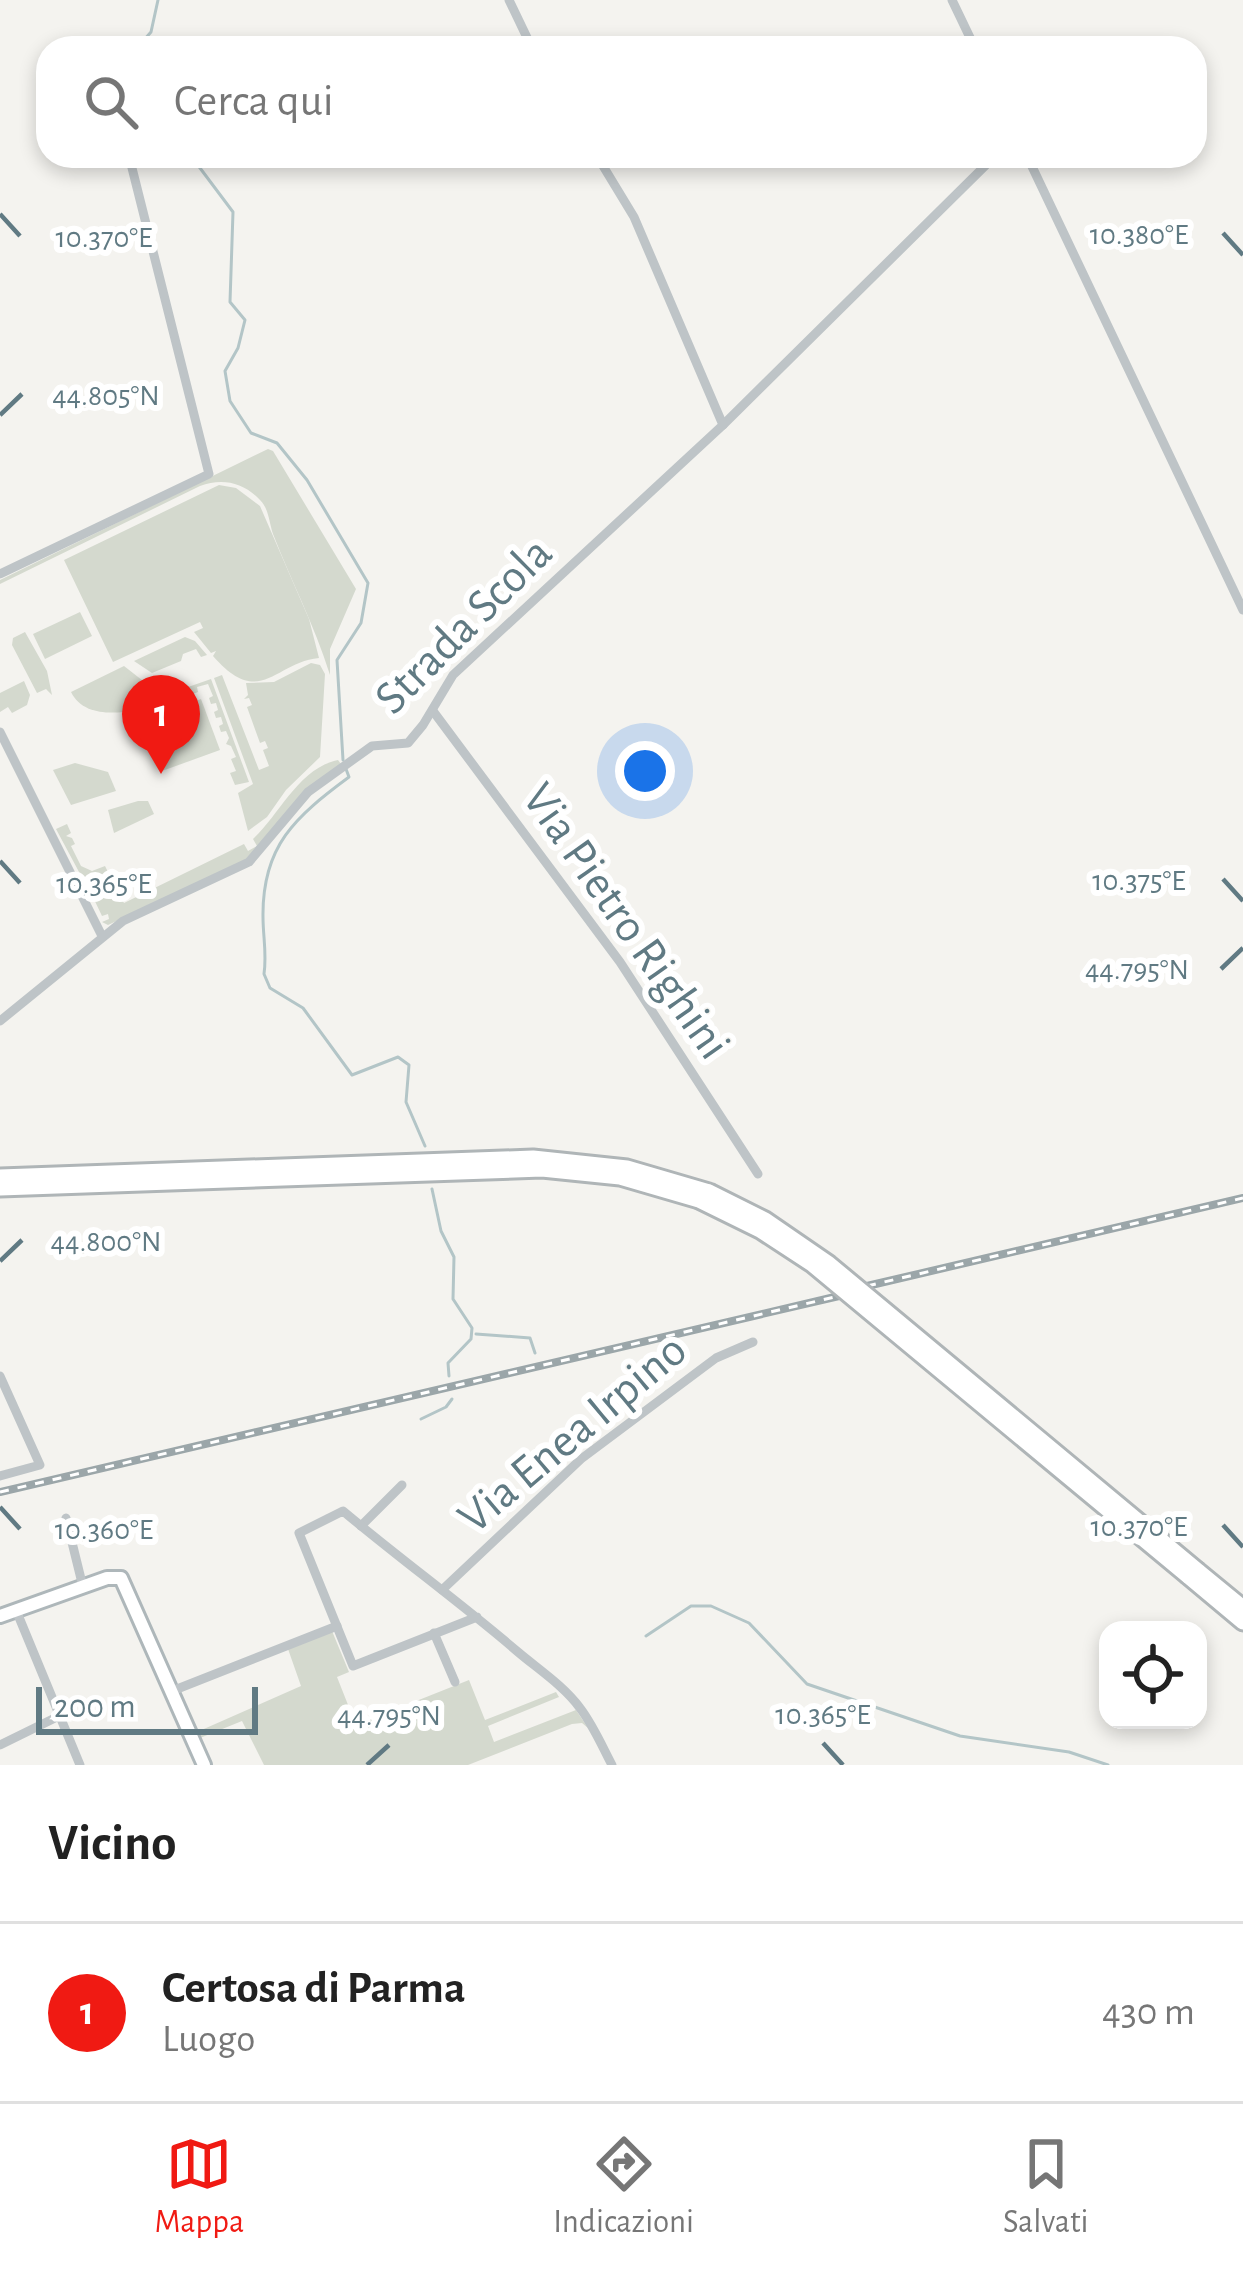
<!DOCTYPE html>
<html lang="it">
<head>
<meta charset="utf-8">
<style>
  body { margin:0; font-family:"Alegreya Sans",sans-serif; background:#f6f6f6; color:#222 }
  .controls { position:absolute; right:36px; bottom:36px; display:grid; overflow:hidden; border-radius:24px; box-shadow:0 6px 18px #0003 }
  .controls button { width:108px; height:108px; display:grid; place-items:center; padding:0; border:0; border-bottom:3px solid #e0e0e0; background:#fff; color:#222; font:60px sans-serif }
  .scale { position:absolute; left:36px; bottom:30px; width:222px; box-sizing:border-box; padding-left:12px; border:6px solid #607a83; border-top:0; font-size:33px; line-height:42px; white-space:nowrap; color:#607a83; -webkit-text-stroke:9px #fff; paint-order:stroke }
  .you { position:absolute; left:645px; top:771px; width:42px; height:42px; margin:-30px; border:9px solid #fff; border-radius:50%; background:#1a73e8; box-shadow:0 0 0 18px #1a73e833 }
  .badge { display:grid; place-items:center; width:78px; height:78px; border-radius:50%; background:#f01a13; color:#fff; font-size:39px; font-weight:700 }
  .pin { position:absolute; translate:-50% -99px; filter:drop-shadow(0 3px 6px #0008) }
  .pin::after { content:''; position:absolute; top:63px; width:42px; height:36px; background:inherit; clip-path:polygon(0 0,100% 0,50% 100%) }
  .list { margin:0; padding:0; list-style:none }
  h2 { display:flex; justify-content:space-between; align-items:center; height:156px; margin:0; padding:0 48px; font-size:51px }
  h2 small { font-size:39px; font-weight:400; color:#767676 }
  .list li { display:grid; grid-template-columns:78px 1fr auto; gap:36px; align-items:center; box-sizing:border-box; height:180px; padding:0 48px; border-top:3px solid #e0e0e0 }
  .list b { display:block; font-size:45px; white-space:nowrap }
  .list p { margin:0; font-size:39px; white-space:nowrap; color:#767676 }
  .list em { font-size:39px; font-style:normal; color:#767676 }
  .icon { flex:none; width:66px; height:66px; fill:none; stroke:currentColor; stroke-width:2; stroke-linecap:round; stroke-linejoin:round }
  .map { position:relative; flex:none; width:1243px; height:1765px; overflow:hidden }
  .search { position:absolute; background:#fff; box-shadow:0 6px 18px #0003; left:36px; right:36px; top:36px; height:132px; display:flex; align-items:center; gap:30px; box-sizing:border-box; padding:0 42px; border-radius:36px; color:#767676; font-size:45px }
  .sheet { height:336px; background:#fff }
  nav { display:flex; justify-content:space-around; align-items:center; box-sizing:border-box; height:168px; border-top:3px solid #e0e0e0; background:#fff; font-size:33px; color:#767676 }
  nav a { display:grid; justify-items:center; gap:6px }
  nav .on { color:#f01a13 }
  .map>svg:first-child { display:block }
</style>
</head>
<body>
<div class="map">
<svg width="1243" height="1765" viewBox="0 0 1243 1765">
  <rect width="100%" height="100%" fill="#f4f3ef"/>
  <!-- green -->
  <g fill="#d4d9ce">
    <path d="M268 449 273 451 356 589 330 649V675C314 624 292 583 273 534 269 522 269 509 260 500 243 482 222 478 200 486L0 584V580Z"/>
    <path d="M219 485 236 488 260 506 309 619 319 658C275 662 260 710 213 656L216 651 211 653 194 632 203 628 200 622 113 662 64 560Z"/>
    <polygon points="80,612 92,636 45,659 33,634"/>
    <polygon points="25,632 47,671 52,695 46,689 37,693 12,645 13,638"/>
    <polygon points="185,637 195,641 207,655 201,657 196,649 183,654 181,661 152,673 134,661"/>
    <polygon points="311,663 320,665 325,674 320,757 286,790 267,817 248,831 238,793 253,784 214,678 222,675 259,770 269,766 263,750 268,748 265,741 260,743 247,707 252,705 249,698 244,699 248,695 246,683 274,682"/>
    <path d="M124 666 147 684 124 712C103 714 81 712 71 692Z"/>
    <polygon points="211,679 249,782 235,785 230,773 236,771 231,759 236,757 231,746 226,744 229,738 226,731 221,732 219,726 223,724 221,717 216,718 214,712 218,710 216,703 211,704 209,698 213,696 208,684 197,687 198,692 193,694 191,690 179,698 169,695 134,708 150,689 160,685 171,693"/>
    <polygon points="24,681 30,695 27,705 12,713 8,707 0,712 0,693"/>
    <polygon points="201,699 220,750 162,771 144,720"/>
    <path d="M338 760 341 764 251 858 108 925 102 922 109 919 108 914 102 916 91 893 100 894 99 889 112 881 124 903 244 844 248 851 257 846 253 839C280 814 299 768 338 760Z"/>
    <polygon points="75,763 108,772 116,791 71,805 53,770"/>
    <polygon points="138,801 148,801 154,814 114,833 108,810"/>
    <polygon points="67,824 71,833 66,836 72,838 75,844 71,846 81,866 92,871 105,866 109,874 86,885 56,829"/>
    <polygon points="332,1631 349,1672 337,1677 356,1725 469,1680 485,1720 556,1692 559,1697 488,1726 494,1742 576,1710 588,1728 582,1723 572,1724 468,1765 264,1765 242,1721 200,1738 197,1732 301,1686 288,1649"/>
  </g>
  <g fill="none" stroke-linecap="round" stroke-linejoin="round">
    <!-- stream -->
    <g stroke="#b3c5c7" stroke-width="3">
      <polyline points="137,48 151,32 158,0"/>
      <polyline points="191,156 233,212 230,302 245,320 238,348 225,371 230,401 251,433 277,443 307,480 368,583 361,623 337,660 343,760"/>
      <path d="M346 769 349 777C295 817 262 846 263 917 263 937 267 954 264 974L270 988 303 1008 352 1075 398 1057 409 1065 406 1102 425 1146"/>
      <polyline points="432,1189 441,1231 454,1257 453,1299 472,1328 471,1339 448,1363 449,1376"/>
      <polyline points="476,1334 530,1338 535,1353"/>
      <polyline points="421,1419 446,1407 452,1399"/>
      <polyline points="646,1636 691,1606 711,1606 749,1623 807,1684 960,1736 1069,1752 1108,1765"/>
    </g>
    <defs>
      <polyline id="secondary" points="0,1616 107,1578 121,1578 204,1765"/>
      <g id="highway">
        <polyline points="0,1177 533,1158 627,1168 709,1192"/>
        <polyline points="0,1188 542,1169 620,1177 699,1200"/>
        <polyline points="1198,1571 1243,1608"/>
        <polyline points="1188,1576 1243,1622"/>
      </g>
    </defs>
    <!-- secondary casing -->
    <use href="#secondary" stroke="#aeb7ba" stroke-width="18"/>
    <!-- highway casing -->
    <use href="#highway" stroke="#afb5b7" stroke-width="21"/>
    <!-- street -->
    <g stroke="#bec4c7" stroke-width="9">
      <polyline points="509,0 532,48"/>
      <polyline points="952,0 975,48"/>
      <polyline points="1027,156 1243,610"/>
      <polyline points="723,425 995,156"/>
      <polyline points="0,574 209,474 129,156"/>
      <polyline points="433,711 620,962 758,1174"/>
      <polyline points="0,732 102,936"/>
      <polyline points="0,1021 123,921 249,862 308,792 372,746 408,743 423,725 453,675 723,425 634,217 597,156"/>
      <polyline points="0,1376 40,1465 0,1476"/>
      <polyline points="66,1518 83,1587"/>
      <polyline points="361,1526 402,1485"/>
      <polyline points="442,1590 581,1459 716,1358 753,1342"/>
      <polyline points="16,1610 80,1765"/>
      <path d="M477 1617 353 1666 299 1533 343 1511C400 1559 461 1603 518 1652 538 1669 564 1686 580 1708 593 1725 602 1746 612 1765"/>
      <polyline points="434,1633 455,1682"/>
      <polyline points="172,1691 337,1626"/>
      <polyline points="0,1745 59,1716"/>
    </g>
    <!-- secondary -->
    <use href="#secondary" stroke="#fff" stroke-width="12"/>
    <!-- highway -->
    <use href="#highway" stroke="#fff" stroke-width="15"/>
    <defs>
      <g id="rail">
        <polyline points="867,1286 1243,1198"/>
        <polyline points="0,1492 839,1296"/>
      </g>
    </defs>
    <!-- rail casing -->
    <use href="#rail" stroke="#9ba6a9" stroke-width="8"/>
    <!-- rail -->
    <use href="#rail" stroke="#fff" stroke-width="3" stroke-dasharray="9" stroke-linecap="butt"/>
    <defs>
      <g id="highway-bridge">
        <polyline points="709,1192 765,1220 829,1264 1198,1571"/>
        <polyline points="699,1200 760,1230 812,1264 1188,1576"/>
      </g>
    </defs>
    <!-- highway-bridge casing -->
    <use href="#highway-bridge" stroke="#afb5b7" stroke-width="21" stroke-linecap="butt"/>
    <!-- highway-bridge -->
    <use href="#highway-bridge" stroke="#fff" stroke-width="15"/>
  </g>
  <!-- ticks -->
  <path fill="none" stroke="#607a83" stroke-width="4.5" d="M0 214 20 236M1223 233 1243 255M0 415 22 394M0 861 20 883M1223 879 1243 901M1221 969 1243 948M0 1261 22 1240M0 1507 20 1529M1223 1525 1243 1547M823 1743 843 1765M367 1765 389 1745"/>
  <g text-anchor="middle" stroke-width="12" stroke-linejoin="round" paint-order="stroke">
    <!-- street labels -->
    <g font-size="48" fill="#607a83" stroke="#fff">
      <text transform="translate(462 624) rotate(-45)" y="17">Strada Scola</text>
      <text transform="translate(628 920) rotate(55)" y="17">Via Pietro Righini</text>
      <text transform="translate(571 1432) rotate(-40)" y="17">Via Enea Irpino</text>
    </g>
  </g>
  <g font-size="30" text-anchor="middle" fill="#607a83" stroke="#fff" stroke-width="12" stroke-linejoin="round" paint-order="stroke">
    <text x="1139" y="244">10.380°E</text>
    <text x="104" y="247">10.370°E</text>
    <text x="106" y="405">44.805°N</text>
    <text x="1139" y="890">10.375°E</text>
    <text x="104" y="893">10.365°E</text>
    <text x="1137" y="979">44.795°N</text>
    <text x="106" y="1251">44.800°N</text>
    <text x="1139" y="1536">10.370°E</text>
    <text x="104" y="1539">10.360°E</text>
    <text x="823" y="1724">10.365°E</text>
    <text x="389" y="1725">44.795°N</text>
  </g>
</svg>
<div class="controls">
<button><svg class="icon" aria-label="locate" viewBox="0 0 24 24"><circle cx="12" cy="12" r="6"/><path d="M12 2v4M12 18v4M2 12h4M18 12h4"/></svg></button>
</div>
<div class="scale">200 m</div>
<div class="you"></div>
<div class="pin badge" style="left:161px;top:774px">1</div>
<div class="search"><svg class="icon" aria-label="search" viewBox="0 0 24 24"><circle cx="10" cy="10" r="6"/><path d="M15 15l6 6"/></svg>Cerca qui</div>
</div>
<section class="sheet">
<h2>Vicino<small></small></h2>
<ul class="list">
<li><span class="badge">1</span><div><b>Certosa di Parma</b><p>Luogo</p></div><em>430 m</em></li>
</ul>
</section>
<nav>
<a class="on"><svg class="icon" aria-label="map" viewBox="0 0 24 24"><path d="M3 6l6-2 6 2 6-2v14l-6 2-6-2-6 2zM9 4v14M15 6v14"/></svg>Mappa</a>
<a><svg class="icon" aria-label="directions" viewBox="0 0 24 24"><path d="M12 3l9 9-9 9-9-9zM9 14v-3h6M13 9l2 2-2 2"/></svg>Indicazioni</a>
<a><svg class="icon" aria-label="saved" viewBox="0 0 24 24"><path d="M7 4h10v16l-5-4-5 4z"/></svg>Salvati</a>
</nav>
</body>
</html>
